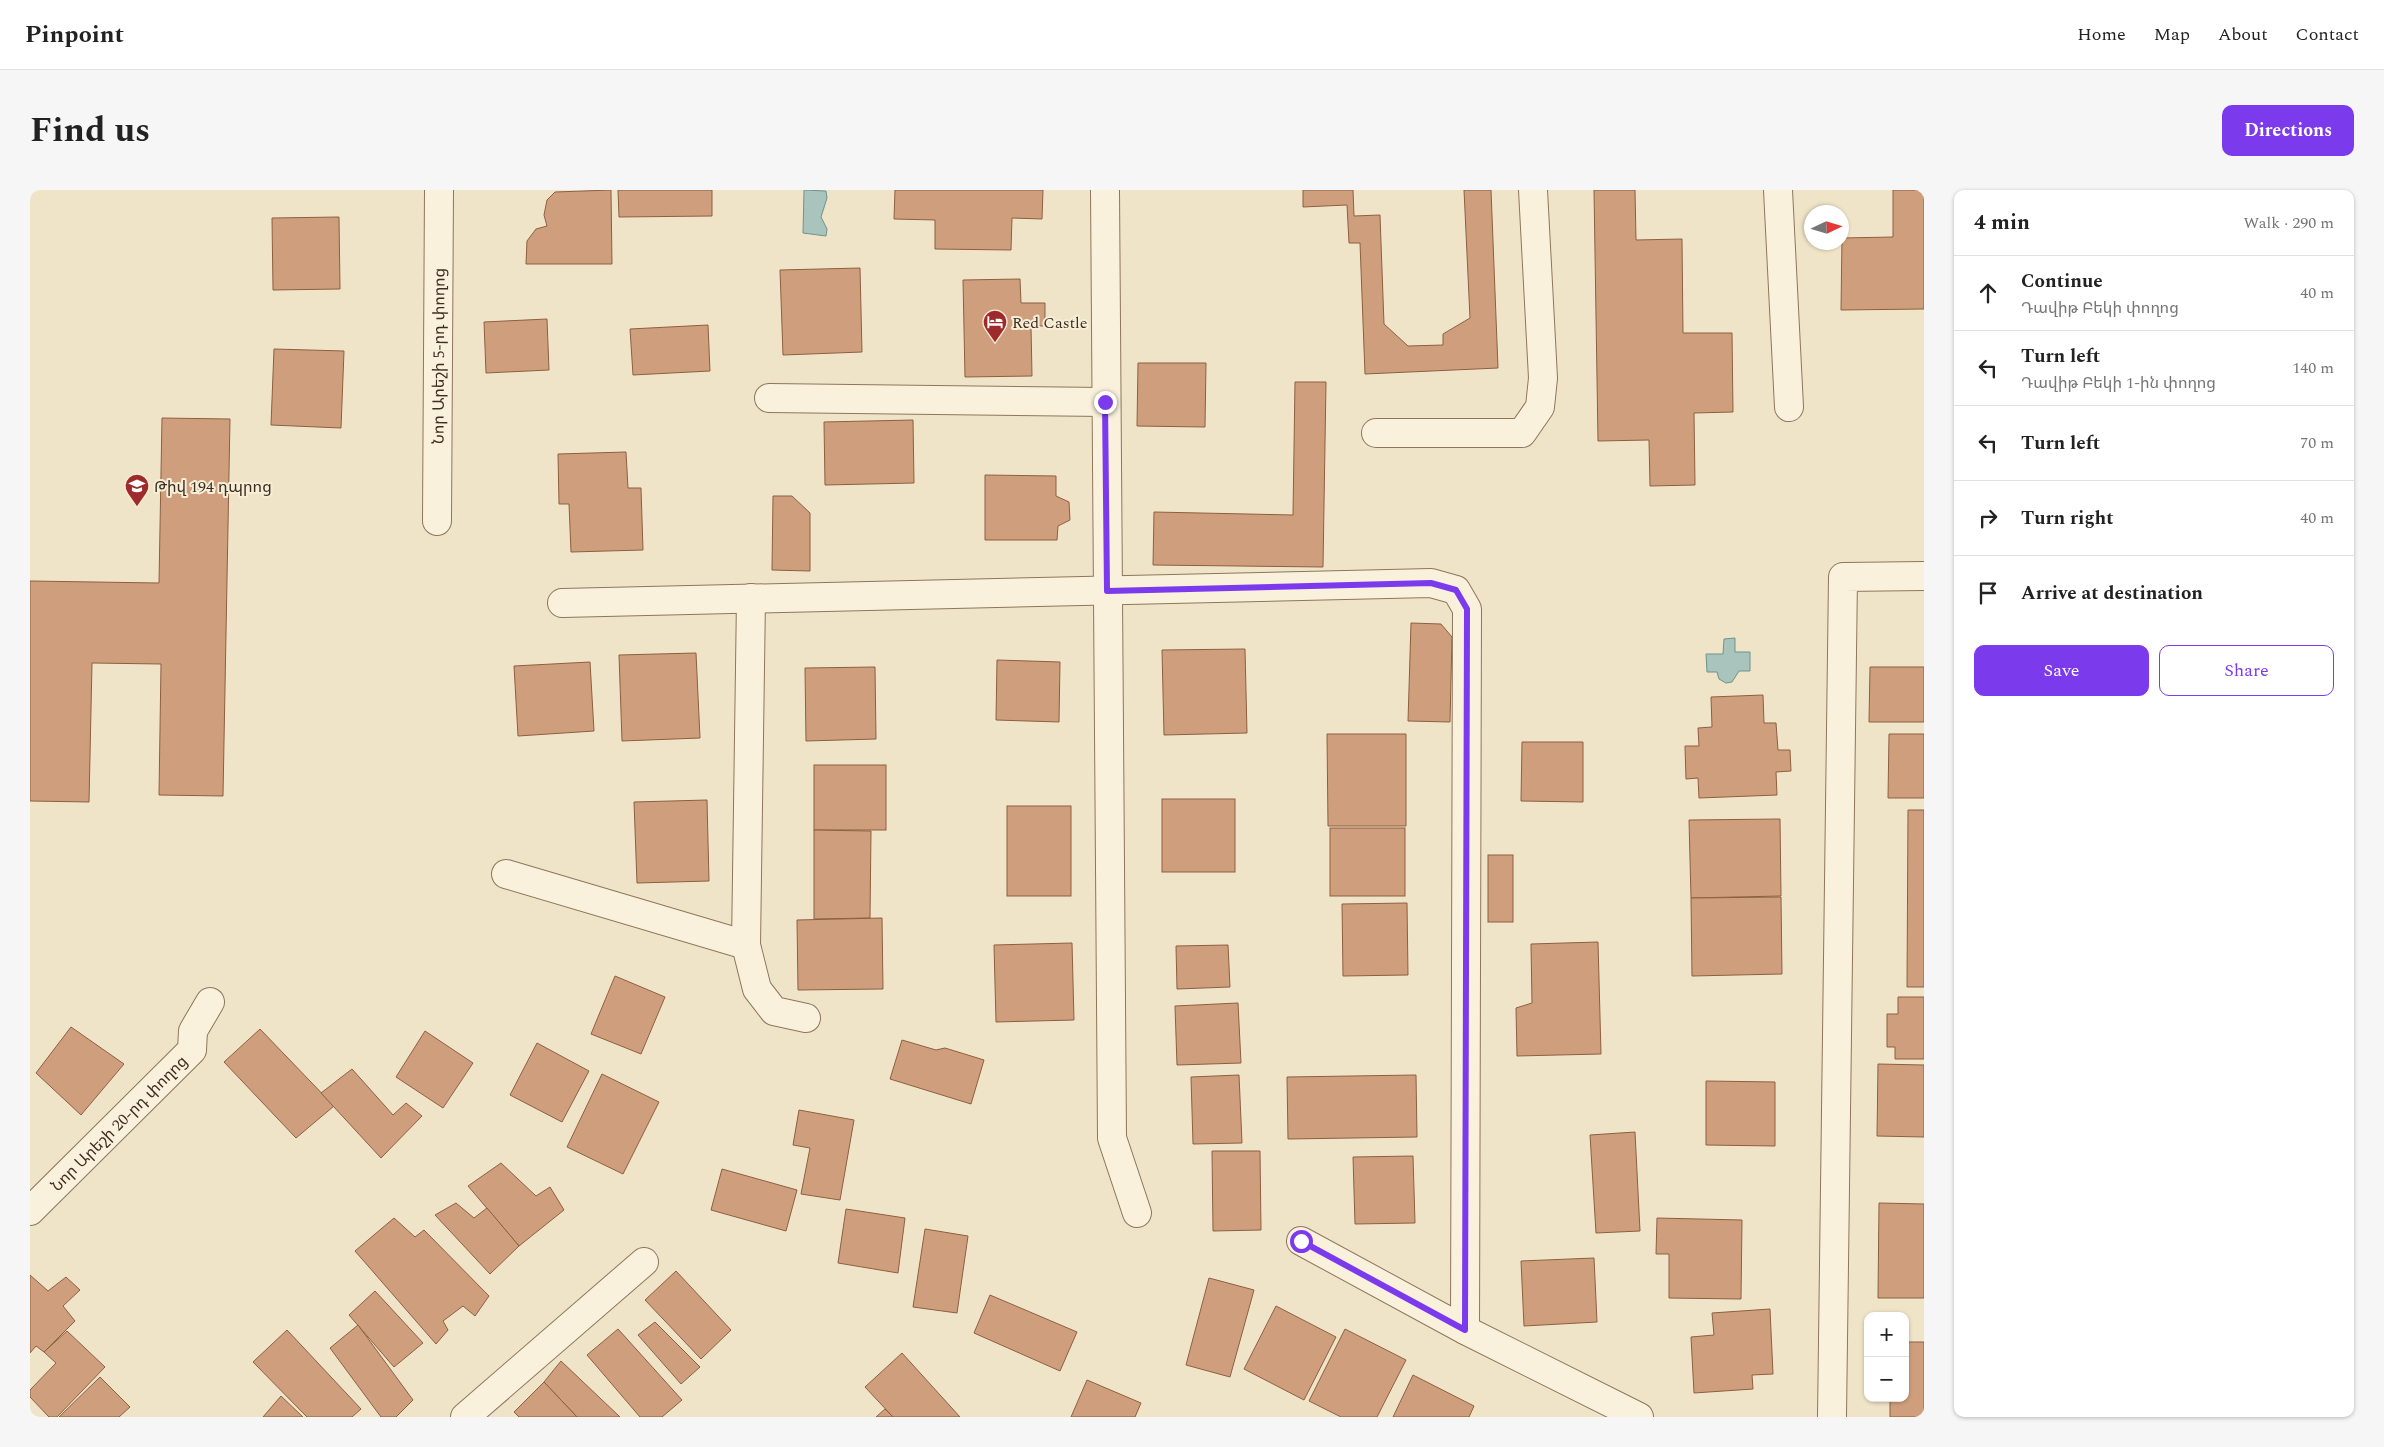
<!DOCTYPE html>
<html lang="en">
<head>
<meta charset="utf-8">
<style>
  body { margin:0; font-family:Spectral,"Noto Sans Armenian",serif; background:#f6f6f6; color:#222 }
  .controls { position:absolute; right:15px; bottom:15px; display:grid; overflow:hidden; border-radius:10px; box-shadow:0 1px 4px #0004 }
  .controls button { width:45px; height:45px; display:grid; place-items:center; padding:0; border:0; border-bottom:1px solid #e0e0e0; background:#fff; color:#222; font:25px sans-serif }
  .compass { position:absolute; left:1774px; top:15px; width:45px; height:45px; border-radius:50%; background:#fff; box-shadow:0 1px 4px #0004; rotate:86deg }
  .stop { position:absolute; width:15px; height:15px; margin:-11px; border:4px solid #7c3aed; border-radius:50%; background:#fff }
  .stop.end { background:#7c3aed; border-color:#fff; box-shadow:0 1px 5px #0008 }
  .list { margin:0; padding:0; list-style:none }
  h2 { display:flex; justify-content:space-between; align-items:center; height:65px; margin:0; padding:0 20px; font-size:21px }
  h2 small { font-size:16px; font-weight:400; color:#767676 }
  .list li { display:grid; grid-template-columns:32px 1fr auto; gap:15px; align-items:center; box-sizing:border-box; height:75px; padding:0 20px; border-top:1px solid #e0e0e0 }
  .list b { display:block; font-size:19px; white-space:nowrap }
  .list p { margin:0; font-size:16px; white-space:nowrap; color:#767676 }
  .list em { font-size:16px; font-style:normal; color:#767676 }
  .actions { display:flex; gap:10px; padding:15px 20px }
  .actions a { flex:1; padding:11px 0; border:1px solid #7c3aed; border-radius:10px; text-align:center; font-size:18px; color:#7c3aed }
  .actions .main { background:#7c3aed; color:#fff }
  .icon { flex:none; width:28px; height:28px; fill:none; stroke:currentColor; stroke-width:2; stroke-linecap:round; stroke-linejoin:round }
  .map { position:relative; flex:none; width:1894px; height:1227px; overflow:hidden; border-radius:10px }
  header { display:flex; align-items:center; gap:30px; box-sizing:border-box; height:70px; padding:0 25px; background:#fff; border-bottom:1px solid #e0e0e0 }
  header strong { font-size:24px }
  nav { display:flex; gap:28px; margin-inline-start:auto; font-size:18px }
  .intro { display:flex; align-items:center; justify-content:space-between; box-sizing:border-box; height:120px; padding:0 30px }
  h1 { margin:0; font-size:35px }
  .button { padding:12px 22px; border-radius:10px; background:#7c3aed; color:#fff; font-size:18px; font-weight:700 }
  main { display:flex; gap:30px; padding:0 30px }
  aside { flex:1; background:#fff; border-radius:10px; box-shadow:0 1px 4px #0004 }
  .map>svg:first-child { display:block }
</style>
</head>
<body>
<header>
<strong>Pinpoint</strong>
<nav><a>Home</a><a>Map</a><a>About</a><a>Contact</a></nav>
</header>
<div class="intro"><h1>Find us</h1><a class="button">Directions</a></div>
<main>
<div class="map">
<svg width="1894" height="1227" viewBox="0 0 1894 1227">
  <rect width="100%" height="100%" fill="#f0e4c8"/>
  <!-- water -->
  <g fill="#a9c4bc" stroke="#6f938a">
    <polygon points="774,0 796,1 797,8 791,27 797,39 796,46 773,43"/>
    <polygon points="1705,448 1705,462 1720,462 1720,481 1709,481 1702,492 1696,493 1689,489 1687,482 1677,482 1676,464 1693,464 1694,449"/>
  </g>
  <!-- building -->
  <g fill="#cf9f7d" stroke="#8d5f41">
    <polygon points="581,0 582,74 496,74 497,51 506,39 517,36 514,25 517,10 525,2"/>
    <polygon points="588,0 682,0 682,26 589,27"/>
    <polygon points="865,0 1013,0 1012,29 982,28 981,60 905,59 905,30 864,29"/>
    <polygon points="1273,0 1323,0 1324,26 1350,25 1354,134 1378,156 1413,155 1413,144 1440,128 1434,0 1461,0 1468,178 1335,184 1330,53 1319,53 1317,15 1273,17"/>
    <polygon points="1564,0 1605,0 1606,50 1652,49 1653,143 1702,143 1703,222 1664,223 1665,295 1620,296 1619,250 1568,251"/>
    <polygon points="1863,0 1894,0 1894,119 1811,120 1812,48 1863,47"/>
    <polygon points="309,27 310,99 243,100 242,28"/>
    <polygon points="830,78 832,162 753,165 750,80"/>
    <polygon points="990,89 991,113 1015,113 1015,136 1001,136 1002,186 935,187 933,90"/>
    <polygon points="517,129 519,180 456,183 454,132"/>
    <polygon points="678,135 680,181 603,185 600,139"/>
    <polygon points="244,159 314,161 311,238 241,235"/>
    <polygon points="1108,173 1176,173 1175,237 1107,236"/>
    <polygon points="1265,192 1296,192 1293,377 1123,375 1124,322 1263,325"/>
    <polygon points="132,228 200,229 193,606 129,605 131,474 62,473 59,612 0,611 0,391 129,393"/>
    <polygon points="883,230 884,293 795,295 794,232"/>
    <polygon points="596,262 598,298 611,298 613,360 541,362 539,314 529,314 528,264"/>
    <polygon points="955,285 1026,286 1026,306 1039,312 1040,330 1028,336 1027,350 955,350"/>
    <polygon points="743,306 762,306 780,323 780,381 742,380"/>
    <polygon points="1381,433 1411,434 1422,447 1420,532 1378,531"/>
    <polygon points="1215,459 1217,543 1134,545 1132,460"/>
    <polygon points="666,463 670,548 592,551 589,465"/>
    <polygon points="967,470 1030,472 1029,532 966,530"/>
    <polygon points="560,472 564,541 488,546 484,476"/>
    <polygon points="845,477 846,549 776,551 775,478"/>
    <polygon points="1840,477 1894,477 1894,532 1839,532"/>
    <polygon points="1733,505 1734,533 1746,533 1748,560 1760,560 1761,581 1746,582 1747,605 1669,608 1668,588 1656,589 1655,556 1669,556 1668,538 1682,537 1681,507"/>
    <polygon points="1297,544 1376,544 1376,636 1298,636"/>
    <polygon points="1859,544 1894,544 1894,608 1858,608"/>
    <polygon points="1492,552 1553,552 1553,612 1491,611"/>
    <rect x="784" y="575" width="72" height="65"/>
    <rect x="1132" y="609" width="73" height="73"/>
    <polygon points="677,610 679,691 607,693 604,612"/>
    <rect x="977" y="616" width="64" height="90"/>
    <polygon points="1878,620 1894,620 1894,797 1877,797"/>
    <polygon points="1750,629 1751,706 1661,708 1659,630"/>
    <rect x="1300" y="638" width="75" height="68"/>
    <polygon points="784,640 841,641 840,728 784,729"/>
    <rect x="1458" y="665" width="25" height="67"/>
    <polygon points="1751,707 1752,784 1662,786 1661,708"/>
    <polygon points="1377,713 1378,785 1313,786 1312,714"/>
    <polygon points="852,728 853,799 768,800 767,730"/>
    <polygon points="1568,752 1571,864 1487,866 1486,818 1502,813 1501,754"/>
    <polygon points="1042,753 1044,830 966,832 964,755"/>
    <polygon points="1198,755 1200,797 1147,799 1146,756"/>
    <polygon points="585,786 635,807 611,864 561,844"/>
    <polygon points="1868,807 1894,807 1894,869 1865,869 1865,857 1857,857 1857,824 1868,824"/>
    <polygon points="1208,813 1211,873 1147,875 1145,816"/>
    <polygon points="41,837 94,874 51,925 6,883"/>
    <polygon points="230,839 304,916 266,948 194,872"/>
    <polygon points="395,841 443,873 413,918 366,887"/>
    <polygon points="872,850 906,860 915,858 954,870 941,914 860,889"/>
    <polygon points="507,853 559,881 532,932 480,905"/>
    <polygon points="1848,874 1894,875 1894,947 1847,946"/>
    <polygon points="322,879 363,925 376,913 392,926 351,968 291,903"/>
    <polygon points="572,884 629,912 593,984 537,957"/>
    <polygon points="1209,885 1212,953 1163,954 1161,887"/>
    <polygon points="1386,885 1387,947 1258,949 1257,887"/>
    <polygon points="1676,891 1745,892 1745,956 1676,955"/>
    <polygon points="769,920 824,930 810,1010 771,1004 780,958 763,955"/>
    <polygon points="1605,942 1610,1041 1566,1043 1560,945"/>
    <polygon points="1182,961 1230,961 1231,1040 1183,1041"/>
    <polygon points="1383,966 1385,1033 1325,1034 1323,967"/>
    <polygon points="471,973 506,1006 520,997 534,1020 489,1056 438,996"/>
    <polygon points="692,979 767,1000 756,1041 681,1020"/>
    <polygon points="426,1013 444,1028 457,1018 489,1056 460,1084 405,1025"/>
    <polygon points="1849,1013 1894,1014 1894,1108 1848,1108"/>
    <polygon points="816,1019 875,1028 868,1083 808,1073"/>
    <polygon points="364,1028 385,1047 394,1040 459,1106 445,1126 433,1116 413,1131 418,1140 406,1154 325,1061"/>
    <polygon points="1627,1028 1712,1030 1711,1109 1639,1108 1639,1064 1626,1064"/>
    <polygon points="895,1039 938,1046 927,1123 883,1117"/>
    <polygon points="1564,1068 1567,1132 1494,1136 1491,1071"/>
    <polygon points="646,1081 701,1140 671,1169 615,1110"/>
    <polygon points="0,1085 18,1101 36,1087 50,1100 33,1116 45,1131 14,1162 6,1156 0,1163"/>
    <polygon points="1179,1088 1224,1100 1200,1187 1156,1175"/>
    <polygon points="345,1101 393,1153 364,1177 319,1125"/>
    <polygon points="960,1105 1047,1142 1030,1181 944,1143"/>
    <polygon points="1246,1116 1306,1147 1274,1210 1214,1179"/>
    <polygon points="1740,1119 1743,1184 1722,1185 1723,1199 1664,1203 1661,1147 1684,1145 1682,1123"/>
    <polygon points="625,1132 670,1177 651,1194 608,1145"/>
    <polygon points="328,1135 383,1210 366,1227 351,1227 300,1158"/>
    <polygon points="588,1139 652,1210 632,1227 610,1227 557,1165"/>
    <polygon points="1315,1139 1376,1170 1347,1227 1311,1227 1279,1211"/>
    <polygon points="257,1140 331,1219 322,1227 277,1227 223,1172"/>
    <polygon points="37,1141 75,1177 27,1227 19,1227 0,1207 0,1200 26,1173 14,1162"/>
    <polygon points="1875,1152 1894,1152 1894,1227 1860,1227 1860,1208 1875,1208"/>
    <polygon points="872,1163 930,1227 863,1227 835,1197"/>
    <polygon points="531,1171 590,1227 547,1227 514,1192"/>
    <polygon points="1383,1185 1444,1216 1439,1227 1363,1227"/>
    <polygon points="70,1187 100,1217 89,1227 29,1227"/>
    <polygon points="1057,1190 1111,1213 1105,1227 1041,1227"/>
    <polygon points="514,1192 547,1227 489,1227 484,1222"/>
    <polygon points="251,1206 273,1227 233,1227"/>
    <polygon points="855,1219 863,1227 846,1227"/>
  </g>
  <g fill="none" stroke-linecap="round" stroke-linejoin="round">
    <defs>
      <g id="minor">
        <polyline points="1075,0 1082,948 1107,1023"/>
        <polyline points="1748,0 1759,217"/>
        <polyline points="739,208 1075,212"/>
        <polyline points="1346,243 1492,243 1510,217 1513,188 1503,0"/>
        <path id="s1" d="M407 331 409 0"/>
        <polyline points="721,408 716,755 727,799 744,821 776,828"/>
        <polyline points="532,413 1401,393 1426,400 1437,419 1435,1140"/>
        <polyline points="476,684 716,755"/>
        <path id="s2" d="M0 1021 162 860 163 841 180 812"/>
        <polyline points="1271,1051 1435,1140 1609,1227"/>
        <polyline points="435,1227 614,1072"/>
        <polyline points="1802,1227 1813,387 1894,386"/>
      </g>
    </defs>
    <!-- minor casing -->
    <use href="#minor" stroke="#8d765c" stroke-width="30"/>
    <!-- minor -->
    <use href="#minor" stroke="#faf1dc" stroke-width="28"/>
  </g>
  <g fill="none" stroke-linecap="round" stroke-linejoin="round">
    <!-- route -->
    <polyline stroke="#7c3aed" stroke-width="6" points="1075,212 1077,401 1401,393 1426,400 1437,419 1435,1140 1271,1051"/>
  </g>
  <!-- icons -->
  <defs>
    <symbol id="hotel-pin" viewBox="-11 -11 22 30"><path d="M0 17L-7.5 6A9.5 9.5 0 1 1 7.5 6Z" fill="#9e2a2b" stroke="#f7eed8"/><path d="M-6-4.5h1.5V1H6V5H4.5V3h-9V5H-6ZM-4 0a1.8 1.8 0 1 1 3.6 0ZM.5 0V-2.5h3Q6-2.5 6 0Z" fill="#fff"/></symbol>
    <symbol id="school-pin" viewBox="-11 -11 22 30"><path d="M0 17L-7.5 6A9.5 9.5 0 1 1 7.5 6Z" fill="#9e2a2b" stroke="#f7eed8"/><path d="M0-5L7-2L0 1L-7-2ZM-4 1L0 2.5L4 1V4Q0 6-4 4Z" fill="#fff"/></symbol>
  </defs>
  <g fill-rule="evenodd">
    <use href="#hotel-pin" x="951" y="118" width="28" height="38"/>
    <use href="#school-pin" x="93" y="282" width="28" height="38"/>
  </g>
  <g text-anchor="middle" stroke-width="4" stroke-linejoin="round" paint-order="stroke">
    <!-- poi labels -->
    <g font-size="16" fill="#3d2e20" stroke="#f7eed8" text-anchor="start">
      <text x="982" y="138">Red Castle</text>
      <text x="124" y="302">Թիվ 194 դպրոց</text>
    </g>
    <!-- street labels -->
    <g font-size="16" fill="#3d2e20" stroke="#f7eed8">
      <text dy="6" stroke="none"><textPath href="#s1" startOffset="165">Նոր Արեշի 5-րդ փողոց</textPath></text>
      <text dy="6" stroke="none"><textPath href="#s2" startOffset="125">Նոր Արեշի 20-րդ փողոց</textPath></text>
    </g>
  </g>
</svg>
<div class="controls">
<button>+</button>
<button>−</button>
</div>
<svg class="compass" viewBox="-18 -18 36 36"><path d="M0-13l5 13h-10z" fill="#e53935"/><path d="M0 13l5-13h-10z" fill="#767676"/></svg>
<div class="stop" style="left:1271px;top:1051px"></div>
<div class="stop end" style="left:1075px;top:212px"></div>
</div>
<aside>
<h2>4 min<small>Walk · 290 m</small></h2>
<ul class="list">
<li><svg class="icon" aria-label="ahead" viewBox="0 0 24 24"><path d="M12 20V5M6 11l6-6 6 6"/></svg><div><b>Continue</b><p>Դավիթ Բեկի փողոց</p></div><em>40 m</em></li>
<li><svg class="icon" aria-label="left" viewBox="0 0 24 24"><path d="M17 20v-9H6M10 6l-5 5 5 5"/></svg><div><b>Turn left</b><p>Դավիթ Բեկի 1-ին փողոց</p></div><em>140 m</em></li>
<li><svg class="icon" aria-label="left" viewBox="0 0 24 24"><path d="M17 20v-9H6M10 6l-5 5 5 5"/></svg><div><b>Turn left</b></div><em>70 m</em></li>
<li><svg class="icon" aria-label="right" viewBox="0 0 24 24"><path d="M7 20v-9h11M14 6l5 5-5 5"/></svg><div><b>Turn right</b></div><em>40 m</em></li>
<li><svg class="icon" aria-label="arrive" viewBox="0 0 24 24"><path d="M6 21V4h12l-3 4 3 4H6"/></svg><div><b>Arrive at destination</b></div></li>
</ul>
<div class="actions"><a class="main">Save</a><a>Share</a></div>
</aside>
</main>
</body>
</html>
